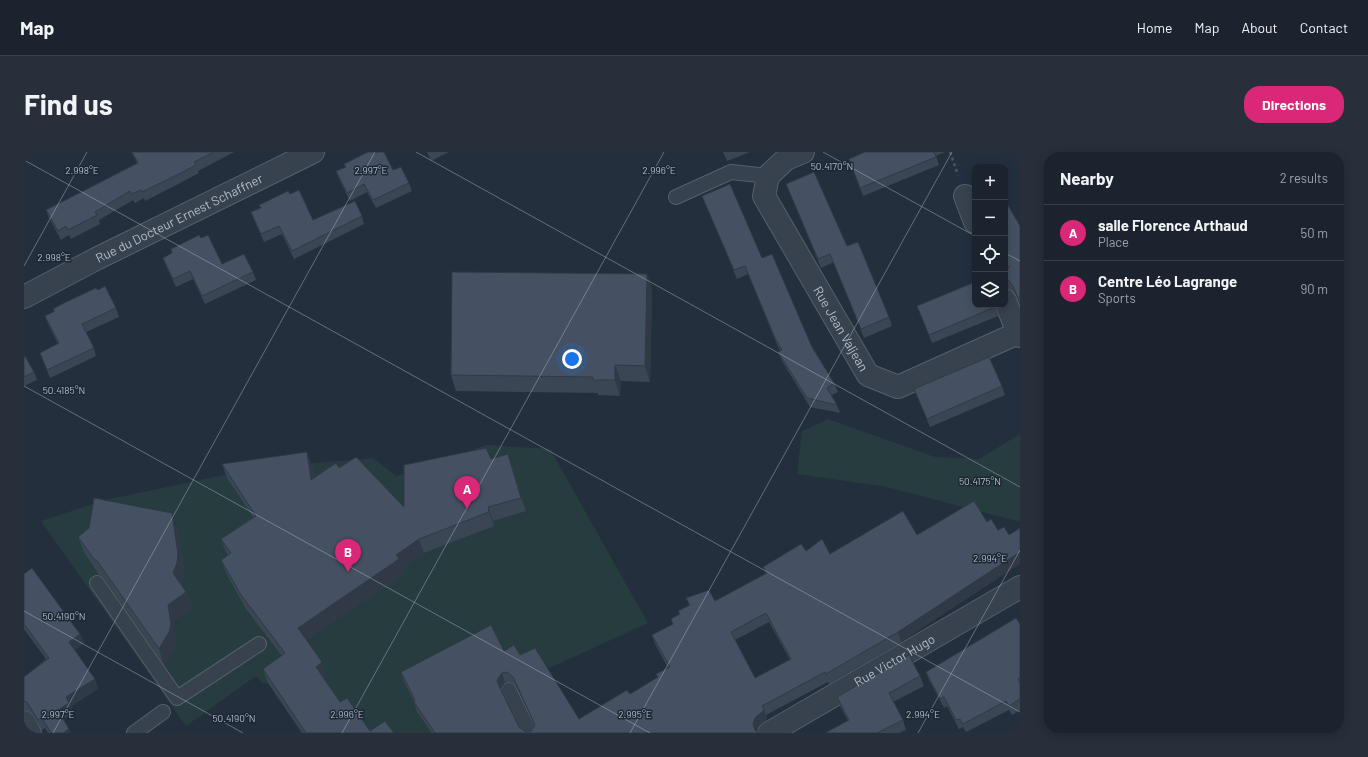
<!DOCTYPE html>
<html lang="en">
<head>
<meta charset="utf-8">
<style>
  body { margin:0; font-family:Barlow,sans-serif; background:#282f3a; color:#f1f3f6 }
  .controls { position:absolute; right:12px; top:12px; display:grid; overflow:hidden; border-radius:8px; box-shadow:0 2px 10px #0003 }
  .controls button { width:36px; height:36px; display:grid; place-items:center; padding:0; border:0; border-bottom:1px solid #39404a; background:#1b232e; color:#f1f3f6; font:20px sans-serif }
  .you { position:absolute; left:548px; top:207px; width:14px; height:14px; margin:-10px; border:3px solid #fff; border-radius:50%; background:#1a73e8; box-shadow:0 0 0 6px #1a73e833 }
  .badge { display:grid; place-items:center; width:26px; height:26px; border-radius:50%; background:#db2777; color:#fff; font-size:13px; font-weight:700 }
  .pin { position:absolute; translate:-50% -33px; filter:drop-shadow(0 1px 2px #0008) }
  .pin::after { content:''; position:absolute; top:21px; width:14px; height:12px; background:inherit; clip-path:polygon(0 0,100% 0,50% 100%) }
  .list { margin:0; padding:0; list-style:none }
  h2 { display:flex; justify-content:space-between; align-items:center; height:52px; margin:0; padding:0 16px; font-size:17px }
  h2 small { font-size:13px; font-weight:400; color:#a0a4aa }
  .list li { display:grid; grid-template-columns:26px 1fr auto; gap:12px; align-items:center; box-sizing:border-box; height:56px; padding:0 16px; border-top:1px solid #39404a }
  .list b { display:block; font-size:15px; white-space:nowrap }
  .list p { margin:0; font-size:13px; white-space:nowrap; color:#a0a4aa }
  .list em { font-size:13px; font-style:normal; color:#a0a4aa }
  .icon { flex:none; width:22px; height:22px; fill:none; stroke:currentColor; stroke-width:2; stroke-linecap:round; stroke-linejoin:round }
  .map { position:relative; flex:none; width:996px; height:581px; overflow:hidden; border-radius:16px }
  header { display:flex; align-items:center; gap:24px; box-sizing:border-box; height:56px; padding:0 20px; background:#1b232e; border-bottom:1px solid #39404a }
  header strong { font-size:19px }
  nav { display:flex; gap:22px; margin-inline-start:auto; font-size:14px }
  .intro { display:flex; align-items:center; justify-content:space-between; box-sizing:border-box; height:96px; padding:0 24px }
  h1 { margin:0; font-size:28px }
  .button { padding:10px 18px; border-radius:16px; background:#db2777; color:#fff; font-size:14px; font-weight:700 }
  main { display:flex; gap:24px; padding:0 24px }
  aside { flex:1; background:#1b232e; border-radius:16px; box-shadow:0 2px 10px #0003 }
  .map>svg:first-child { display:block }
</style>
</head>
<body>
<header>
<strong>Map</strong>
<nav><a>Home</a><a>Map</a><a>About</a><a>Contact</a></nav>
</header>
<div class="intro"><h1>Find us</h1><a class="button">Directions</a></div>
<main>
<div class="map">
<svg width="996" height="581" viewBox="0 0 996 581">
  <rect width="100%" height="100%" fill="#242f3e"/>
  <!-- green -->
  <g fill="#263c3f">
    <polygon points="804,267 911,305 955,307 996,282 996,370 863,335 773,322 778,279"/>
    <polygon points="462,293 526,297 624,471 506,525 494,503 440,581 278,581 244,531 238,531 232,524 162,574 17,369 81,348 233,316 349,306 372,324"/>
  </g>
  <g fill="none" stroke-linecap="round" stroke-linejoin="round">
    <defs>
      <g id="service">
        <polyline points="652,45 707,20 744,24"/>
        <polyline points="73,431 153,546 235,492"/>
        <polyline points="485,538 506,581"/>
        <polyline points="110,581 139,560"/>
      </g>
      <g id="minor">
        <path id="s1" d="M779 0 762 7 744 24 740 44 844 223 874 235 994 181 996 184"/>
        <polyline points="941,44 951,70"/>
        <path id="s2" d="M0 145 72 107 289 0"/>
        <polyline points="981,148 994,181"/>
        <polyline points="0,570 6,581"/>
      </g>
      <g id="tertiary">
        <path id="s3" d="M745 581 996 435"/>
      </g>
    </defs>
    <!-- service casing -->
    <use href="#service" stroke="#565f6c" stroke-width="16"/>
    <!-- minor casing -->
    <use href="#minor" stroke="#565f6c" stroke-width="24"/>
    <!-- tertiary casing -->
    <use href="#tertiary" stroke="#565f6c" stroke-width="24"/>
    <!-- path -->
    <polyline stroke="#44595c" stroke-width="2.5" stroke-dasharray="3 3" stroke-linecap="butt" points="926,0 934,23"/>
    <!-- service -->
    <use href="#service" stroke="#38414e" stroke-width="14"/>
    <!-- minor -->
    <use href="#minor" stroke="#38414e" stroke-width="22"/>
    <!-- tertiary -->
    <use href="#tertiary" stroke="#38414e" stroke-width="22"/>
  </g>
  <!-- wall -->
  <g fill="#3b4654" fill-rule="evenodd">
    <polygon points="107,0 210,0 174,19 175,21 160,29 121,49 120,46 111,51 109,48 75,68 76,72 47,87 45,83 37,88 25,66 22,58 113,11"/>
    <polygon points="403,0 425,0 407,9"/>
    <polygon points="699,0 726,0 703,9"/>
    <polygon points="841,0 921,0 912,4 915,13 839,44 825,7"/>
    <polygon points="351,1 369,18 385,31 388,39 352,56 343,40 326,49 315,27 312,19 321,15 320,12"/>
    <polygon points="762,32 823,94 865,165 868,174 840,186 810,110 797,116"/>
    <polygon points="266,42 289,68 338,64 340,72 270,107 258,82 240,90 230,68 227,60"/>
    <polygon points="678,44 738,106 788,195 810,231 814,240 808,243 813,253 816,261 786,255 758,209 754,200 756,199 754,195 724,122 713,127"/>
    <polygon points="981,48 996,74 996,152 992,143 988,138 983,136 981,136 981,117 984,116 981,112"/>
    <polygon points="139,106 198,112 229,120 232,128 181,152 169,127 152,135 142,114"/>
    <polygon points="623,122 628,138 626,230 597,229 596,244 574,243 574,241 432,239 427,223"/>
    <polygon points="74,138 92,156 95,165 62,180 70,196 72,204 26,226 16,201 34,192 24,172 21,164 30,160 29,157"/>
    <polygon points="971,153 974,164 908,191 893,154"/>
    <polygon points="0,205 10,220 13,228 0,234"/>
    <polygon points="978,234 981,243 906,275 890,237"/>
    <polygon points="467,307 489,315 502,359 469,369 470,374 400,401 378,416 380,421 282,488 303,524 300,526 316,550 346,579 370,581 278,581 244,531 239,517 258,504 222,457 202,421 197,408 204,403 202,400 197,387 229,365 203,326 198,312 288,314 290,326 315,316 380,355"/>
    <path d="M879 359 877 490 805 532 804 530 742 563 743 567 734 575 733 580 734 581H408L393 560 390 550V549L380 530 377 520 480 499 496 503 555 567 606 542 634 526 632 522 644 516 631 492 628 483 649 473 647 467 655 462 665 453 662 446 691 449 742 422 739 415 782 399 806 402ZM745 470 766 508 731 526 711 488ZM486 530 493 534 510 573 507 579 502 580 495 575 477 537 481 531Z"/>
    <polygon points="154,377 160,418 159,427 157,432 162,440 168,456 150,469 152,488 151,496 140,513 80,426 75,423 60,400 54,385"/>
    <polygon points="0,422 56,482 60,491 51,498 71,527 74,537 47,554 49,561 39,567 45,577 47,581 24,581 21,576 18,578 7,560 0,558 0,525 22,507 0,477"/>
    <polygon points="996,472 996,558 988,563 985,558 942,580 939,575 935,577 923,554 920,556 905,528 902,520"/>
    <polygon points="896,524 900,534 869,550 879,568 882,578 875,581 801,581 824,569 816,554 813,545"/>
  </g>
  <!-- shaded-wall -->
  <g fill="#303945">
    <polygon points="0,0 4,0 0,7"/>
    <polygon points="623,122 628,138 626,230 621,214"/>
    <polygon points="591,213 597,229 596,244 591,228"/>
    <polygon points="283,300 288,314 292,341 287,328"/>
    <polygon points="484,302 489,315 502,359 497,346"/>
    <polygon points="464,355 469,369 470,374 465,360"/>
    <polygon points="148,361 154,377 160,418 159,427 155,437 149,421"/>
    <polygon points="395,387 400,401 378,416 380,421 279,490 274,476 372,403"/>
    <polygon points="996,400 996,412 877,490 874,480"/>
    <polygon points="162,440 168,456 150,469 152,488 151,496 140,513 135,497 144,453"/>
    <polygon points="56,482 60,491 49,500 45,490"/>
    <polygon points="298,510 303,524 297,528 292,515"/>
    <polygon points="478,521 481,531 477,537 474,532 473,528"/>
    <polygon points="71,527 74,537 47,554 49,561 37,568 34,558 42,545"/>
    <polygon points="740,558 743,567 734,575 733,581 732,581 729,572 731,566"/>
    <polygon points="45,577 47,581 39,581"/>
  </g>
  <!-- building -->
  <g fill="#455162" stroke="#303945" fill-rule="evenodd">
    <polygon points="108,0 190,0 170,10 172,13 157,21 118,40 117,38 108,42 106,39 71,60 73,63 44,78 42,74 34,79 22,58 114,11"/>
    <polygon points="344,0 350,0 351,1 354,0 360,0 369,18 377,15 385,31 349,48 340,32 323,41 312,19 322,15 320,12"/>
    <polygon points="841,0 910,0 912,5 836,36 825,7"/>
    <polygon points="790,20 823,94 834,90 865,165 837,177 806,102 794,107 762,32"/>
    <polygon points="706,32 738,106 748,102 788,195 810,231 803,236 813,253 783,246 754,200 758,198 751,186 721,114 710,118 678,44"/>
    <polygon points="275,38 289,68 331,49 338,64 268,99 255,74 237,82 227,60 237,56 235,53 264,39 266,42"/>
    <polygon points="981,48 996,74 996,145 994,146 989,134 985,129 981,127 981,117 985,116 981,109"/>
    <polygon points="175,83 177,86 184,83 198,112 220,102 229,120 178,144 166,119 149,127 139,106 148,101 147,97"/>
    <polygon points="428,120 623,122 621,214 591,213 591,228 569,228 569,225 427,223"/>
    <polygon points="951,130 951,153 970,153 971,155 905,183 893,154"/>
    <polygon points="81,134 92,156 58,172 70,196 23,218 16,201 35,191 21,164 31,159 29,157 42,150 72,136 74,138"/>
    <polygon points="1,204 10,220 0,225 0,205"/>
    <polygon points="965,205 978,234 903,267 890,237"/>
    <polygon points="462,296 467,307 484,302 497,346 464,355 465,360 395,387 372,403 375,407 274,476 298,510 292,515 316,550 323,546 346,579 361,569 370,581 282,581 239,517 261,501 217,443 197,408 207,401 197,387 232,364 198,312 283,300 287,328 312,311 315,316 332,305 380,355 380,313"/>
    <polygon points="70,346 148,361 154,402 153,411 149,421 162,440 144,453 147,472 145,480 135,497 74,410 70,407 54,385 65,376"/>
    <path d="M950 349 963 370 967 367 974 378 980 375 985 383 996 376V400L874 480 802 522 801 520 738 554 740 558 731 566 729 572 731 578 734 581H411L390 550 391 548 377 520 467 473 480 499 490 493 496 503 511 496 555 567 603 538 606 542 634 525 632 522 646 515 628 483 649 472 647 467 656 462 654 459 666 453 662 446 685 438 691 449 743 421 739 415 777 392 782 399 798 387 806 402 879 359 893 383ZM742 461 767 507 731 526 707 480ZM483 520 489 525 511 573 507 579 502 580 495 575 474 532 473 528 478 521Z"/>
    <polygon points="8,416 56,482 45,490 71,527 42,545 45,551 34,558 45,577 39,581 27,581 18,566 14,568 3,550 0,549 0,525 25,506 0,472 0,422"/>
    <polygon points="992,466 996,472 996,525 994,527 996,531 996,547 985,554 982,549 939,572 936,567 932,568 920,545 916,547 902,520"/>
    <polygon points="885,503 896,524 865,541 879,568 853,581 801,581 825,568 813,545"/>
  </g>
  <!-- ticks -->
  <path fill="none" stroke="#b4bcc9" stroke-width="1" stroke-opacity="0.45" d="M392 0 996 335M799 0 951 84M0 8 996 560M981 101 996 109M0 114 63 0M0 234 626 581M0 459 219 581M29 581 351 0M318 581 640 0M606 581 928 0M894 581 996 398"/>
  <g text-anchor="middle" stroke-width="3" stroke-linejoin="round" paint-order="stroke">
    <!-- street labels -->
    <g font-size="13" fill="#b4bcc9" stroke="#1d2633">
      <text dy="5" stroke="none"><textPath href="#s2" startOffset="174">Rue du Docteur Ernest Schaffner</textPath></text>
      <text dy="5" stroke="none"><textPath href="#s1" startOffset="217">Rue Jean Valjean</textPath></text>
      <text dy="5" stroke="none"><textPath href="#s3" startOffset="145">Rue Victor Hugo</textPath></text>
    </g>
  </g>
  <g font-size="10" text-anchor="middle" fill="#b4bcc9" stroke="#1d2633" stroke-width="3" stroke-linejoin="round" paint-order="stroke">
    <text x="808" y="18">50.4170°N</text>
    <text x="58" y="22">2.998°E</text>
    <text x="347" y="22">2.997°E</text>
    <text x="635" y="22">2.996°E</text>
    <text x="30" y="109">2.998°E</text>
    <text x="40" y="242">50.4185°N</text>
    <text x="956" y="333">50.4175°N</text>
    <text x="966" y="410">2.994°E</text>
    <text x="40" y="468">50.4190°N</text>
    <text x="34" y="566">2.997°E</text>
    <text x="323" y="566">2.996°E</text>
    <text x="611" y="566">2.995°E</text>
    <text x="899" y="566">2.994°E</text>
    <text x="210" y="570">50.4190°N</text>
  </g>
</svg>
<div class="controls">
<button>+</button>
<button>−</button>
<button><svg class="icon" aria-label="locate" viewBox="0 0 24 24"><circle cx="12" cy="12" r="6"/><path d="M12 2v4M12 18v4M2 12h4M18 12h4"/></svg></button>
<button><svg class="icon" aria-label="layers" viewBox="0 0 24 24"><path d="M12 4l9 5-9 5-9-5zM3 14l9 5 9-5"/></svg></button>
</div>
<div class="you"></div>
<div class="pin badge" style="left:443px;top:357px">A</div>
<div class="pin badge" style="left:324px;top:420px">B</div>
</div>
<aside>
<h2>Nearby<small>2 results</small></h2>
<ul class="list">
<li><span class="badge">A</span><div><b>salle Florence Arthaud</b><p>Place</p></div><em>50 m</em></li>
<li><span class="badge">B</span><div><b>Centre Léo Lagrange</b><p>Sports</p></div><em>90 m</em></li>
</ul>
</aside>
</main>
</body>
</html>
